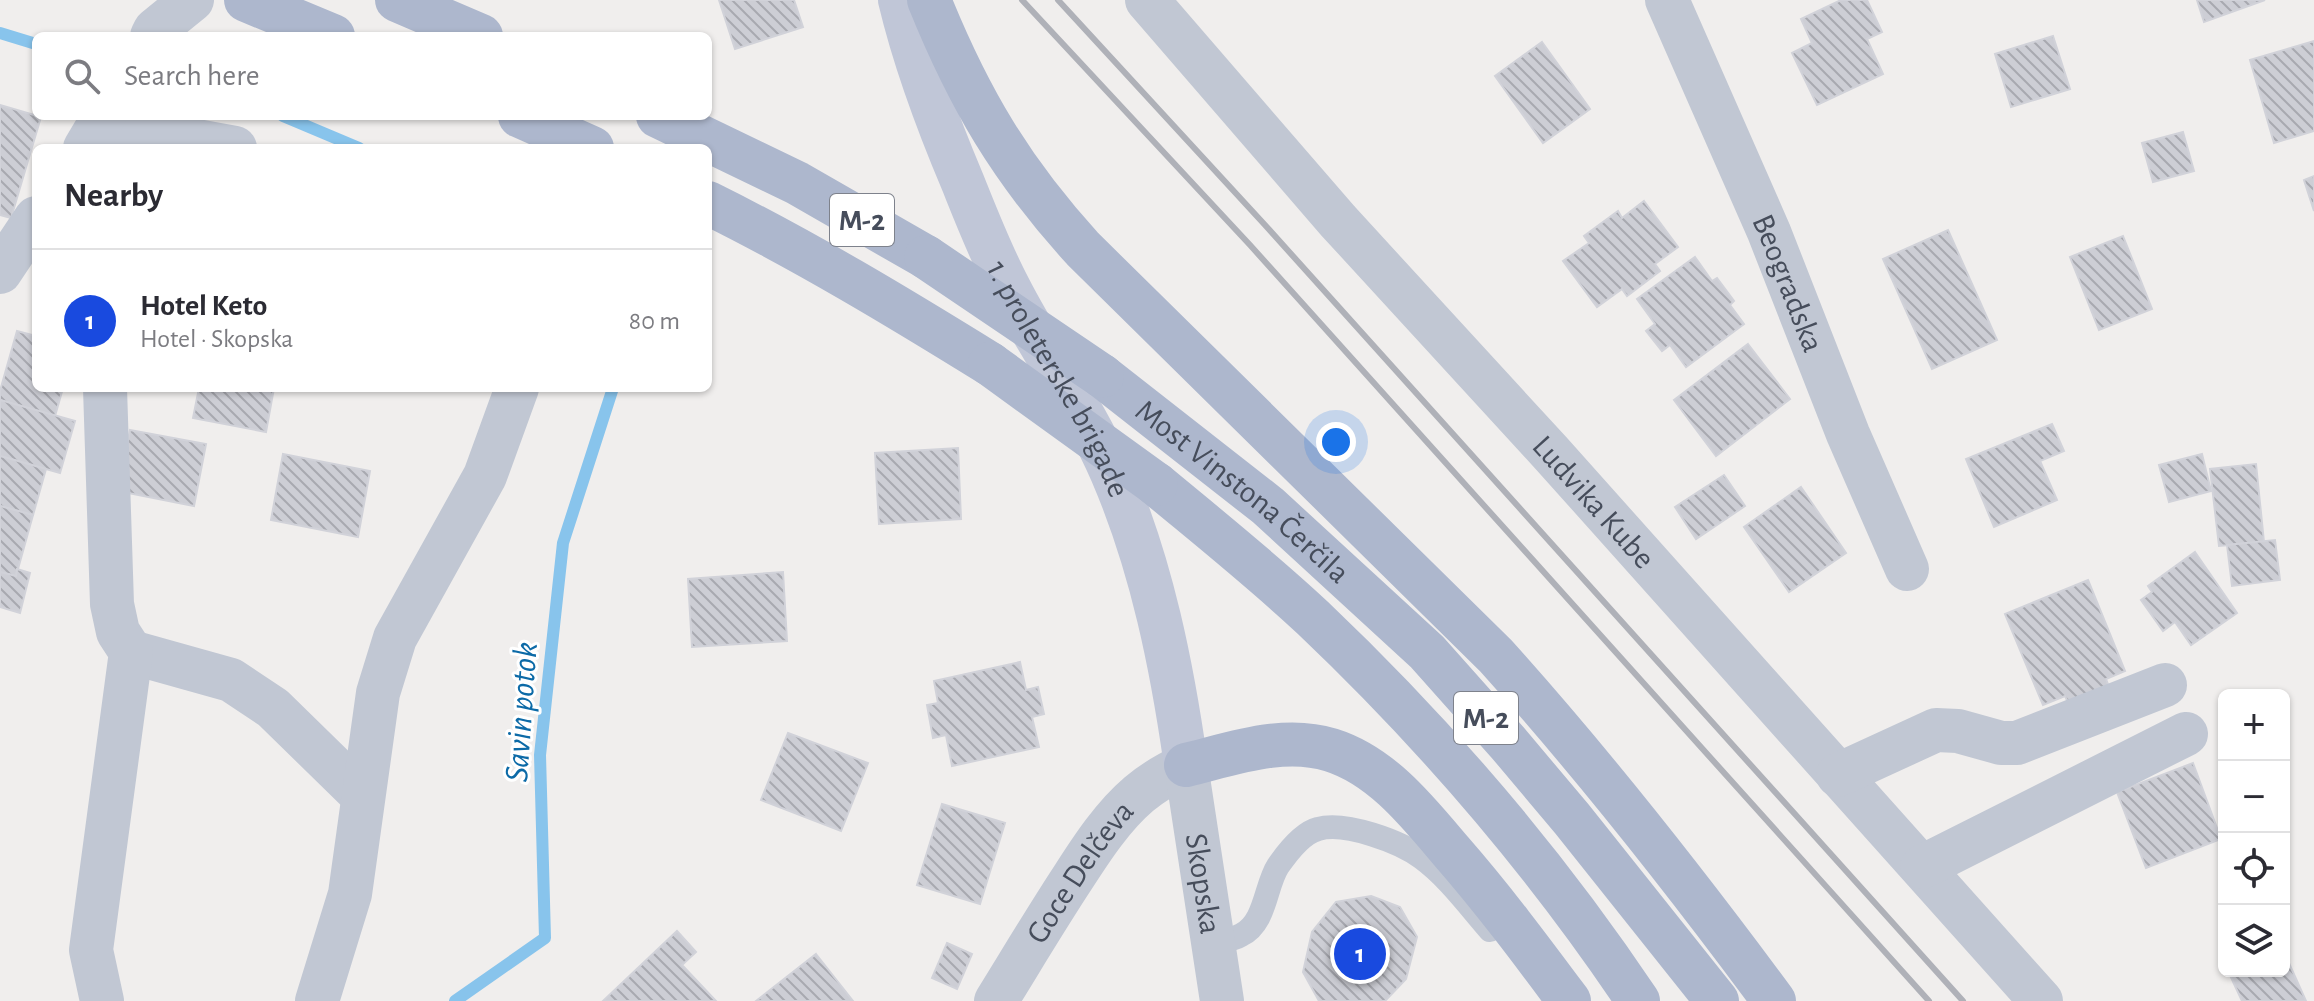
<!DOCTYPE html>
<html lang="en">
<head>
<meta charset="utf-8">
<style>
  body { margin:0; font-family:"Alegreya Sans",sans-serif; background:#f2f2f3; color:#2b2b33 }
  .controls { position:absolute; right:24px; bottom:24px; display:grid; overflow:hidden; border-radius:12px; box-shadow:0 2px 6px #0004 }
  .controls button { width:72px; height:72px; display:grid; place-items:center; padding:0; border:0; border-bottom:2px solid #e1e1e2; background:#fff; color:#2b2b33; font:40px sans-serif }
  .you { position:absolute; left:1336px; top:442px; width:28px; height:28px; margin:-20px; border:6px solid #fff; border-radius:50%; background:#1a73e8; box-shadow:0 0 0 12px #1a73e833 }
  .badge { display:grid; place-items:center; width:52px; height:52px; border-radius:50%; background:#194adf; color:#fff; font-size:26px; font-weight:700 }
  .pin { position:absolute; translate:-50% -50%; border:4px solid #fff; box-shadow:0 2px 8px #0006 }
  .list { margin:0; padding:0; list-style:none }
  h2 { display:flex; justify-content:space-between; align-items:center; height:104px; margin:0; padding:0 32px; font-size:34px }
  h2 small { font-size:26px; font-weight:400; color:#7c7c81 }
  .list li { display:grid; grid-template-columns:52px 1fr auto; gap:24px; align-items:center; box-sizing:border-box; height:144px; padding:0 32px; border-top:2px solid #e1e1e2 }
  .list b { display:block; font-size:30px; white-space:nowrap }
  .list p { margin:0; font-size:26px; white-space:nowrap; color:#7c7c81 }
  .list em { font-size:26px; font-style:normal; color:#7c7c81 }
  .icon { flex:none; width:44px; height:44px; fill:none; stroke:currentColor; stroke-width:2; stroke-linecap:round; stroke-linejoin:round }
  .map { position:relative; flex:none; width:2314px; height:1001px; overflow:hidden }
  .search { position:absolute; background:#fff; box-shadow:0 2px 6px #0004; left:32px; top:32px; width:680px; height:88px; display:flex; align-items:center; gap:20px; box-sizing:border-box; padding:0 28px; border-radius:12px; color:#7c7c81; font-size:30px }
  .panel { position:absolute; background:#fff; box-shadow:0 2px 6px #0004; left:32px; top:144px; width:680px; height:248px; border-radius:12px }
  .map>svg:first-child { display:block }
</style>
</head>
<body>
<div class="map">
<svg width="2314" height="1001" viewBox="0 0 2314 1001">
  <defs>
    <pattern id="building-back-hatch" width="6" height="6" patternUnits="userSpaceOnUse" patternTransform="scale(2)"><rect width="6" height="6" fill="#cdced5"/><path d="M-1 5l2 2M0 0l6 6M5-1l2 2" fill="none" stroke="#a8a9b0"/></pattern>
  </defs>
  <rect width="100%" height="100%" fill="#f0eeed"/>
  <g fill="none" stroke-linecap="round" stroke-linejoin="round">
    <!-- stream -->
    <g stroke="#88c4ec" stroke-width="12">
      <polyline points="0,33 36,44"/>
      <polyline points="283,116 359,148"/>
      <polyline points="455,1001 545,938 540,755 563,543 613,388"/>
    </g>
  </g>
  <!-- building -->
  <g fill="url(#building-back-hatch)" stroke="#d1d2d9" stroke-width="2">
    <polygon points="719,0 794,0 803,27 735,49"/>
    <polygon points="1841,0 1867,0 1882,32 1867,39 1883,74 1817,105 1792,53 1812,43 1801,19"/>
    <polygon points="2197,0 2265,0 2204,22"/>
    <polygon points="2053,36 2070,89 2011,107 1995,54"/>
    <polygon points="2314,41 2314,131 2274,143 2250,60"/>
    <polygon points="1542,42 1590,109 1543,143 1495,76"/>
    <polygon points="0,105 41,117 11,218 0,215"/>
    <polygon points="2183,132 2194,171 2153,182 2142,143"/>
    <polygon points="2314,176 2314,211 2304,180"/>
    <polygon points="1644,201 1678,247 1655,264 1660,271 1627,296 1622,289 1597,307 1563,261 1589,243 1584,236 1618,211 1622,218"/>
    <polygon points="1948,230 1997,340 1932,369 1883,259"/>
    <polygon points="2123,236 2152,309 2099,330 2070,257"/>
    <polygon points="1695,257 1712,281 1717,278 1734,301 1730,305 1744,324 1686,367 1670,345 1662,351 1646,331 1655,324 1637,299"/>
    <polygon points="17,331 36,336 36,388 63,388 55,416 0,400 0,391"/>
    <polygon points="1748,344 1790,399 1716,456 1674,400"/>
    <polygon points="199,388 274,388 266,432 193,418"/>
    <polygon points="0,400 75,421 60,473 0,456"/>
    <polygon points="2052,424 2064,451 2040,461 2057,500 1994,527 1966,459"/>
    <polygon points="130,430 206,444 194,506 118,491"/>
    <polygon points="958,448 961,519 879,524 875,453"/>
    <polygon points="283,454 370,471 358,537 271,520"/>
    <polygon points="2202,454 2211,491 2169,502 2159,465"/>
    <polygon points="0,456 46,469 33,515 0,506"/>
    <polygon points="2256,464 2264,542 2219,546 2210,469"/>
    <polygon points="1724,475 1745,506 1696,539 1675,507"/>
    <polygon points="1801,487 1846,553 1789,592 1744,527"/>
    <polygon points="0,506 33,515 16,576 0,572"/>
    <polygon points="2275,540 2280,580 2232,586 2227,545"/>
    <polygon points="2195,552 2237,613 2191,645 2175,622 2163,631 2141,600 2152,592 2148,586"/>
    <polygon points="17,569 30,573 20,613 0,607 0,572 16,576"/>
    <polygon points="783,572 787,641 692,647 688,579"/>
    <polygon points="2088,580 2125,671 2106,679 2112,695 2072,711 2065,696 2043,705 2005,614"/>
    <polygon points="1020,662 1026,690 1038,687 1044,714 1032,717 1039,747 952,766 946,735 933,738 927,705 938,703 934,681"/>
    <polygon points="788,733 868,763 841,831 761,800"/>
    <polygon points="2193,763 2221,839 2146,868 2117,792"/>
    <polygon points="942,804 1005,823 980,904 917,885"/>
    <polygon points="1371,896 1400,907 1417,937 1406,979 1385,1001 1319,1001 1303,972 1312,932 1336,902"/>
    <polygon points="677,931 696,952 682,965 716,1001 603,1001"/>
    <polygon points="947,943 972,954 957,989 932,978"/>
    <polygon points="2284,952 2306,1001 2242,1001 2228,971 2284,971"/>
    <polygon points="816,954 853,1001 756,1001"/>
  </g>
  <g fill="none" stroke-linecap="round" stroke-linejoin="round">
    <!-- service -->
    <path stroke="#c1c7d3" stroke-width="24" d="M1212 943C1221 941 1233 940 1241 935 1266 923 1265 886 1278 866 1287 853 1302 833 1318 829 1345 821 1401 842 1422 858 1448 877 1469 906 1490 930"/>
    <!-- minor -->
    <g stroke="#c1c7d3" stroke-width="44">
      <path id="s1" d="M1147 0 1338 221 1550 452 2041 1001"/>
      <path id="s2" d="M1667 0 1769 232 1848 434 1907 569"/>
      <polyline points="152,36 155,30 192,0"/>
      <polyline points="108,116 130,129 235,148"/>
      <polyline points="85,148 104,116"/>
      <polyline points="0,272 36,218"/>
      <polyline points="131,652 231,680 273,708 363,796"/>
      <polyline points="1838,775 1936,730 1958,731 2001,743 2017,743 2165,685"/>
      <polyline points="1922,867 2186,734"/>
      <polyline points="102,1001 91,950 131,652 118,632 112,604 105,388"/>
      <polyline points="317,1001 350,894 378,693 395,638 485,476 517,388"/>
      <path id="s3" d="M996 1001C1022 959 1047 917 1074 876 1092 848 1113 816 1139 794 1153 782 1169 773 1186 765"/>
    </g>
    <!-- tertiary -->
    <path stroke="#c1c7d3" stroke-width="44" id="s4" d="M1186 765 1222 1001"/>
    <!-- secondary -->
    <path stroke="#c0c6d7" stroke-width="44" id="s5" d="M900 0C915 63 938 124 963 183 977 218 991 254 1009 288 1041 351 1084 408 1112 473 1152 566 1172 666 1186 765"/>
    <!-- primary -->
    <g stroke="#adb7cd" stroke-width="44">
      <polyline points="246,0 333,36"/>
      <polyline points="397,0 481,36"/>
      <path d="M929 0C969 99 1011 170 1083 249L1496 656C1595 766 1686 882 1774 1001"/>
      <polyline points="520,116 592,148"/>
      <polyline points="658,116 797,183 926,257"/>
      <path d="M708 203C805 251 898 307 990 364"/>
      <path id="s6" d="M1102 376 1268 506 1427 652 1508 743 1572 819 1717 1001"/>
      <path d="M1156 484C1209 528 1263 571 1313 618 1434 733 1545 862 1638 1001"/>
      <path d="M1186 765C1232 754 1283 735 1331 750 1382 766 1418 812 1451 851 1493 899 1531 950 1569 1001"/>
    </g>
    <!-- rail -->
    <g stroke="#afb1b8" stroke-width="6">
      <polyline points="1022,0 1250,245 1929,1001"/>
      <polyline points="1058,0 1265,225 1963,1001"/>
    </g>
    <!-- primary-bridge -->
    <g stroke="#adb7cd" stroke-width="44">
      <polyline points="926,257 1102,376"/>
      <polyline points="990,364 1156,484"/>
    </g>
  </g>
  <g text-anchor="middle" stroke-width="6" stroke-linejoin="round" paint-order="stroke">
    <!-- shield labels -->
    <g fill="#fff" stroke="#7e828c" stroke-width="2">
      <rect x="830" y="194" width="64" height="52" rx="6"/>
      <rect x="1454" y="692" width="64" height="52" rx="6"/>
    </g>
    <g font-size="30" font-weight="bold" fill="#464d5b">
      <text x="862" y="230">M-2</text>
      <text x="1486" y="728">M-2</text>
    </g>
    <!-- street labels -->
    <g font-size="32" fill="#464d5b" stroke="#fff">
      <text dy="11" stroke="none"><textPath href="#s2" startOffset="308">Beogradska</textPath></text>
      <text dy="11" stroke="none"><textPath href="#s5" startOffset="412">1. proleterske brigade</textPath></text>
      <text dy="11" stroke="none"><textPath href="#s6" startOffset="182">Most Vinstona Čerčila</textPath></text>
      <text dy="11" stroke="none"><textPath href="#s1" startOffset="672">Ludvika Kube</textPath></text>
      <text dy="11" stroke="none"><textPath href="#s3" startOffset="154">Goce Delčeva</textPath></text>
      <text dy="11" stroke="none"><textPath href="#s4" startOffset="120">Skopska</textPath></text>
    </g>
    <!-- water labels -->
    <g font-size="34" font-style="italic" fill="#0c6aa7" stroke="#fff">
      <text transform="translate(520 712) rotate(-86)" y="12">Savin potok</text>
    </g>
  </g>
</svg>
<div class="controls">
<button>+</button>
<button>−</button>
<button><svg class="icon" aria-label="locate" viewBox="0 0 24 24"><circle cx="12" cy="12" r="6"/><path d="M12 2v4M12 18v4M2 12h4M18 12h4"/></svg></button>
<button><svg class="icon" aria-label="layers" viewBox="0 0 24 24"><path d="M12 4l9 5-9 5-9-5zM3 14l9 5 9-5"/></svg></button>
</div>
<div class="you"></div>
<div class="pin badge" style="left:1360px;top:954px">1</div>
<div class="search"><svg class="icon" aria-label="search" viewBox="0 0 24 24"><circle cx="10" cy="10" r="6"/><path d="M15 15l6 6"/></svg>Search here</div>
<section class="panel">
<h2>Nearby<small></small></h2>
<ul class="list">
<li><span class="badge">1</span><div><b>Hotel Keto</b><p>Hotel · Skopska</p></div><em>80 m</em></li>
</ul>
</section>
</div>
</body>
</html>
